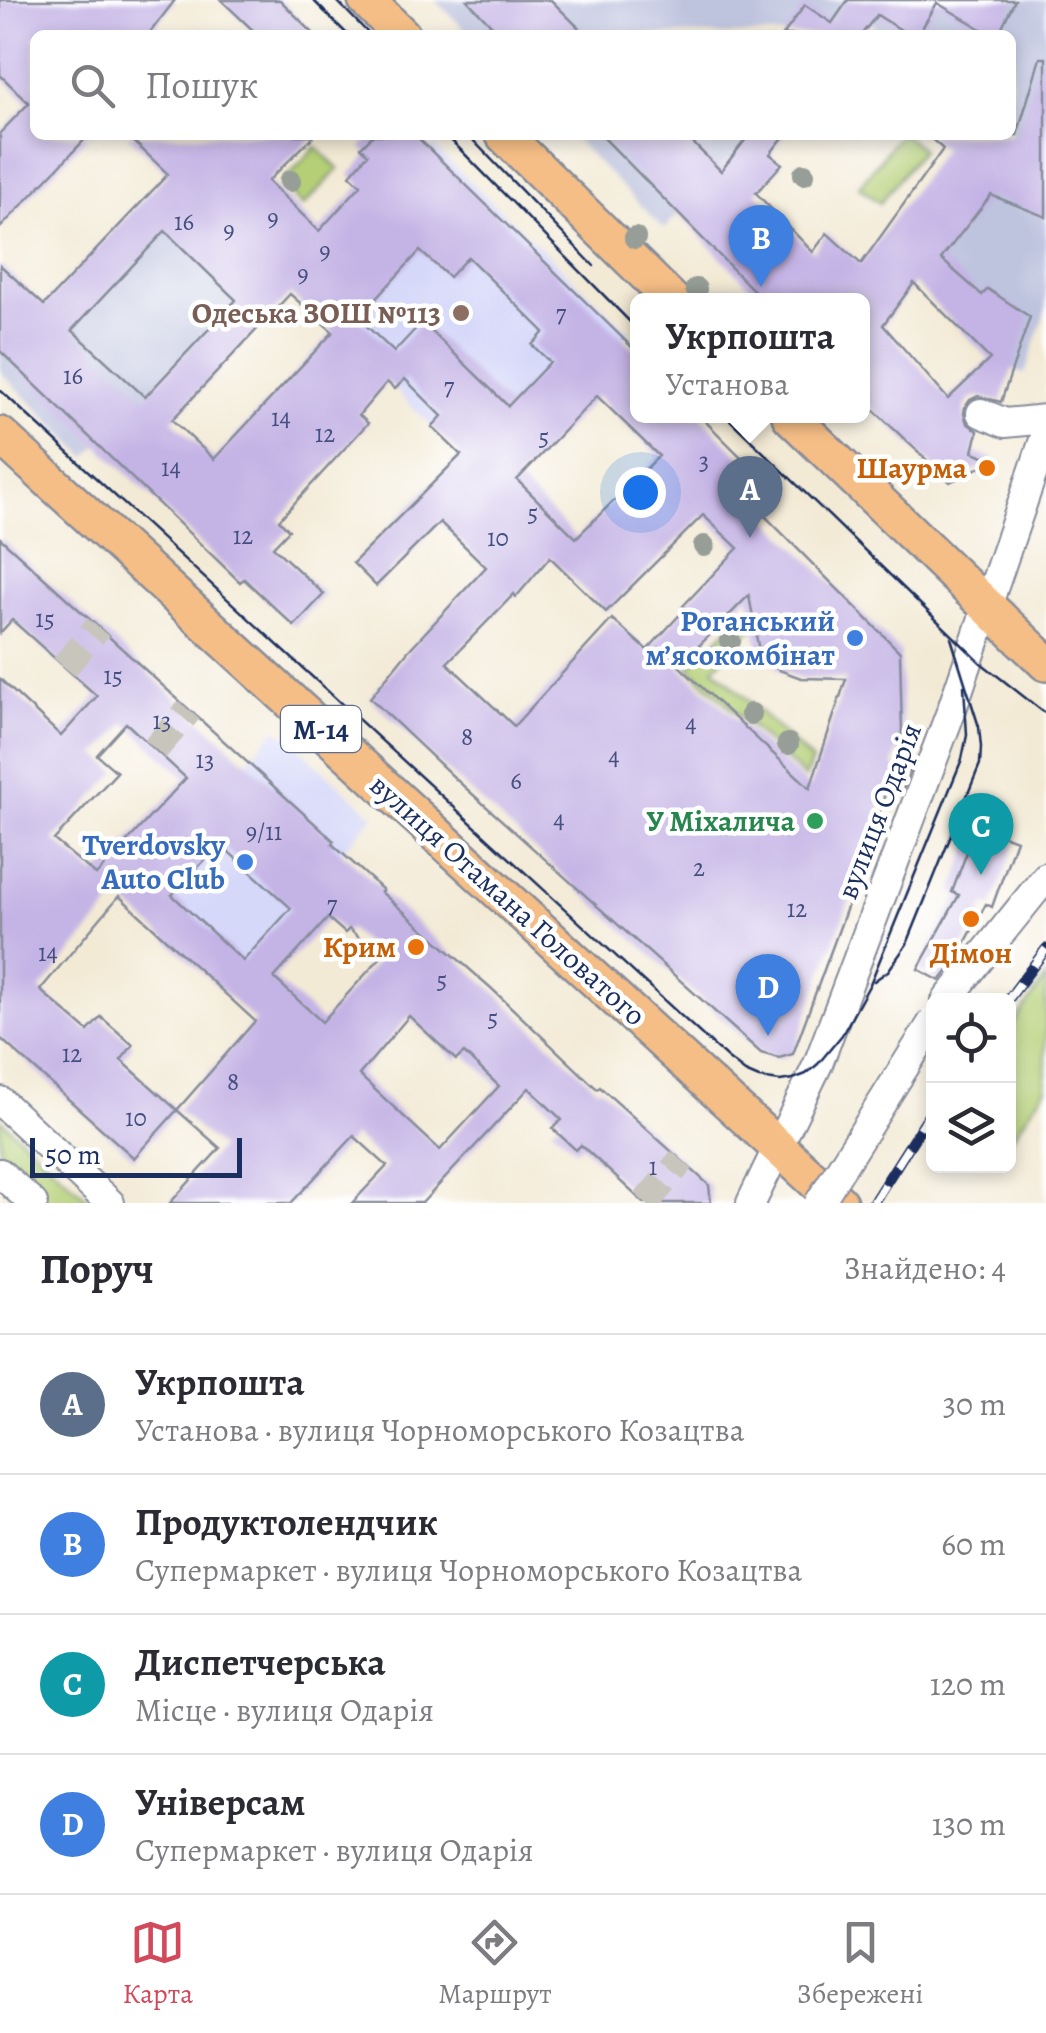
<!DOCTYPE html>
<html lang="uk">
<head>
<meta charset="utf-8">
<style>
  body { margin:0; font-family:Alegreya,serif; background:#f7f7f7; color:#2b2b33 }
  .controls { position:absolute; right:30px; bottom:30px; display:grid; overflow:hidden; border-radius:15px; box-shadow:0 5px 15px #0003 }
  .controls button { width:90px; height:90px; display:grid; place-items:center; padding:0; border:0; border-bottom:2px solid #e1e1e2; background:#fff; color:#2b2b33; font:50px sans-serif }
  .scale { position:absolute; left:30px; bottom:25px; width:212px; box-sizing:border-box; padding-left:10px; border:5px solid #1b2f5e; border-top:0; font-size:28px; line-height:35px; white-space:nowrap; color:#1b2f5e; -webkit-text-stroke:8px #fff; paint-order:stroke }
  .you { position:absolute; left:640px; top:492px; width:35px; height:35px; margin:-25px; border:8px solid #fff; border-radius:50%; background:#1a73e8; box-shadow:0 0 0 15px #1a73e833 }
  .badge { display:grid; place-items:center; width:65px; height:65px; border-radius:50%; background:#d1495b; color:#fff; font-size:32px; font-weight:700 }
  .pin { position:absolute; translate:-50% -82px; filter:drop-shadow(0 2px 5px #0008) }
  .pin::after { content:''; position:absolute; top:52px; width:35px; height:30px; background:inherit; clip-path:polygon(0 0,100% 0,50% 100%) }
  .popup { position:absolute; left:630px; top:293px; width:240px; height:130px; box-sizing:border-box; display:grid; place-content:center; border-radius:15px; background:#fff; filter:drop-shadow(0 2px 8px #0005); font-size:32px; white-space:nowrap; color:#7c7c81 }
  .popup b { font-size:38px; color:#2b2b33 }
  .popup::after { content:''; position:absolute; left:50%; top:100%; margin-left:-20px; border:20px solid transparent; border-top-color:#fff }
  .list { margin:0; padding:0; list-style:none }
  h2 { display:flex; justify-content:space-between; align-items:center; height:130px; margin:0; padding:0 40px; font-size:42px }
  h2 small { font-size:32px; font-weight:400; color:#7c7c81 }
  .list li { display:grid; grid-template-columns:65px 1fr auto; gap:30px; align-items:center; box-sizing:border-box; height:140px; padding:0 40px; border-top:2px solid #e1e1e2 }
  .list b { display:block; font-size:38px; white-space:nowrap }
  .list p { margin:0; font-size:32px; white-space:nowrap; color:#7c7c81 }
  .list em { font-size:32px; font-style:normal; color:#7c7c81 }
  .icon { flex:none; width:55px; height:55px; fill:none; stroke:currentColor; stroke-width:2; stroke-linecap:round; stroke-linejoin:round }
  .map { position:relative; flex:none; width:1046px; height:1203px; overflow:hidden }
  .search { position:absolute; background:#fff; box-shadow:0 5px 15px #0003; left:30px; right:30px; top:30px; height:110px; display:flex; align-items:center; gap:25px; box-sizing:border-box; padding:0 35px; border-radius:15px; color:#7c7c81; font-size:38px }
  .sheet { height:690px; background:#fff }
  nav { display:flex; justify-content:space-around; align-items:center; box-sizing:border-box; height:140px; border-top:2px solid #e1e1e2; background:#fff; font-size:28px; color:#7c7c81 }
  nav a { display:grid; justify-items:center; gap:5px }
  nav .on { color:#d1495b }
  .map>svg:first-child { display:block }
</style>
</head>
<body>
<div class="map">
<svg width="1046" height="1203" viewBox="0 0 1046 1203">
  <rect width="100%" height="100%" fill="#fff"/>
  <filter id="ink" filterUnits="userSpaceOnUse"><feTurbulence type="fractalNoise" baseFrequency=".01" numOctaves="2"/><feDisplacementMap in="SourceGraphic" scale="20" xChannelSelector="R" yChannelSelector="G"/><feConvolveMatrix kernelMatrix="1 2 1 2 8 2 1 2 1" color-interpolation-filters="sRGB"/></filter>
  <filter id="wash" filterUnits="userSpaceOnUse"><feTurbulence type="fractalNoise" baseFrequency=".0048" numOctaves="4" result="noise"/><feDisplacementMap in="SourceGraphic" scale="40" xChannelSelector="R" yChannelSelector="G"/><feGaussianBlur stdDeviation="2.25" result="paint"/><feColorMatrix in="noise" values="0 0 0 0 0 0 0 0 0 0 0 0 0 0 0 0 0 1.4 0 .05"/><feComposite in="paint" operator="in"/></filter>
  <g filter="url(#wash)">
    <rect width="100%" height="100%" fill="#f3ead5"/>
    <!-- built -->
    <g fill="#d6d8f9">
      <polygon points="433,146 630,332 575,387 461,455 375,370 290,294"/>
      <polygon points="277,728 374,816 220,987 123,899"/>
    </g>
    <!-- industrial -->
    <g fill="#bec3de">
      <polygon points="435,0 1046,0 1046,309 1025,374 995,365 897,266 1011,135 1011,35 878,35 872,21 847,2 823,35 470,35"/>
      <polygon points="570,135 749,135 732,156 664,229"/>
      <polygon points="166,175 265,270 87,457 0,372 0,350"/>
    </g>
    <!-- green -->
    <g fill="#b4cf75" stroke="#687f6a" stroke-width="2.5">
      <polygon points="899,135 904,135 922,149 880,203 859,187"/>
      <polygon points="316,147 339,169 303,206 281,184"/>
      <polygon points="740,617 752,628 714,668 812,761 805,778 689,668"/>
      <polygon points="1046,977 1046,1088 1009,1142 1009,1031"/>
      <polygon points="0,1119 93,1203 45,1203 0,1162"/>
    </g>
    <g id="blocks">
      <!-- building -->
      <g fill="#c4b4e5" fill-rule="evenodd">
        <polygon points="0,0 175,0 148,35 35,35 35,135 89,135 0,228 0,133 29,103 0,75"/>
        <polygon points="221,0 280,0 315,35 258,35"/>
        <polygon points="467,0 551,0 586,35 501,35"/>
        <polygon points="848,0 1015,0 998,35 992,35 937,3 918,35 909,35 877,15 861,35 783,35 805,5 832,23"/>
        <path d="M1040 58H1046V217L991 195 941 259 982 295 988 289 1030 317 1001 402 978 396 970 400 965 407 964 414 967 423 978 431 973 452 995 460 950 482 862 399V300H763L601 135H685L721 171 749 135H785L770 154 782 164 756 193 813 252 827 233 861 264 943 149 927 135H1017ZM914 283 990 359 948 399 883 325Z"/>
        <path d="M127 135H315L268 181 319 231 361 185 350 175 368 154 361 147 373 135H415L638 353V416H700L774 490 757 508 900 652 902 733 893 766 910 771 901 795 886 790 870 845 793 1054 779 1058 761 1053 459 782 370 698 408 651 486 567 440 522 376 586 353 563 461 455 432 427 442 416 405 379 395 389 387 382 359 415 368 423 279 520 289 530 273 547 324 594 294 626 244 579 240 582 0 351V265L44 305 168 174ZM165 231 236 300 145 397 72 330ZM420 251 449 277 468 257 544 332 532 345 550 362 508 406 422 322 394 352 358 318ZM290 294 333 332 214 459 172 420ZM597 396 659 456 576 538 517 480ZM703 515 738 548 683 606 686 608 647 650 612 619 514 726 447 663 514 594 516 597 550 557 606 612ZM749 595 758 646 779 670 801 678 846 679 810 788 679 666Z"/>
        <path d="M0 538 334 841 332 844 383 890 381 892 491 988 597 1089 600 1087 709 1185 711 1203H644L581 1145 576 1150 552 1128 562 1120 529 1088 422 1203H352L387 1166 354 1136 291 1203H170L220 1148 177 1110 134 1158 0 1038V679L61 736 97 696 12 620 0 633ZM126 723 186 778 96 875 54 840 117 772 97 755ZM220 844 291 908 243 961 172 895ZM119 896 255 1021 177 1110 121 1060 133 1045 101 1017 88 1031 40 990ZM328 918 345 933 349 929 381 957 322 1022 274 978ZM409 1016 456 1060 464 1053 499 1086 440 1150 359 1075Z"/>
        <polygon points="977,825 1016,840 992,907 986,904 956,960 940,981 918,969 959,895 952,892"/>
      </g>
    </g>
  </g>
  <g filter="url(#ink)">
    <use href="#blocks" fill-opacity="0" stroke="#878c9a" stroke-width="2.5"/>
    <g fill="none" stroke-linecap="round" stroke-linejoin="round">
      <!-- minor-tunnel -->
      <g stroke="#c8c5bd" stroke-width="28" stroke-dasharray="28 14" stroke-linecap="butt">
        <polyline points="64,667 98,627"/>
        <polyline points="155,749 189,710"/>
        <polyline points="645,1203 682,1160"/>
      </g>
      <defs>
        <g id="minor">
          <polyline points="981,413 1005,423 1046,419"/>
          <polyline points="946,1001 1046,877"/>
          <polyline points="0,1101 110,1203"/>
          <polyline points="0,1173 33,1203"/>
          <polyline points="751,1203 818,1064 952,709 1046,434"/>
        </g>
        <g id="major">
          <polyline points="366,0 402,35"/>
          <polyline points="504,135 672,300"/>
          <polyline points="790,416 1046,663"/>
          <polyline points="0,435 839,1203"/>
        </g>
      </defs>
      <!-- minor casing -->
      <use href="#minor" stroke="#878c9a" stroke-width="32"/>
      <!-- major casing -->
      <use href="#major" stroke="#878c9a" stroke-width="40"/>
      <!-- minor -->
      <use href="#minor" stroke="#fff" stroke-width="28"/>
      <!-- major -->
      <use href="#major" stroke="#f5be86" stroke-width="35"/>
      <!-- tram -->
      <g stroke="#1b2f5e" stroke-width="2.5">
        <polyline points="313,0 348,35"/>
        <polyline points="336,0 370,35"/>
        <polyline points="446,135 638,330"/>
        <polyline points="468,135 594,266"/>
        <polyline points="0,390 727,1058 745,1072 759,1078 780,1081 793,1079 806,1074 818,1064 842,1035 870,984 962,759 967,735 964,686"/>
        <polyline points="726,416 981,663 1046,714"/>
        <polyline points="874,981 888,971 907,944 980,764 981,747 979,727 951,638"/>
      </g>
      <defs>
        <g id="rail">
          <polyline points="1007,1001 1046,949"/>
          <polyline points="873,1203 934,1107"/>
        </g>
      </defs>
      <!-- rail casing -->
      <use href="#rail" stroke="#1b2f5e" stroke-width="11"/>
      <!-- rail -->
      <use href="#rail" stroke="#fff" stroke-width="8" stroke-dasharray="22" stroke-linecap="butt"/>
      <defs>
        <polyline id="minor-bridge" points="819,1203 934,1020"/>
      </defs>
      <!-- minor-bridge casing -->
      <use href="#minor-bridge" stroke="#878c9a" stroke-width="32" stroke-linecap="butt"/>
      <!-- minor-bridge -->
      <use href="#minor-bridge" stroke="#fff" stroke-width="28"/>
    </g>
    <!-- trees -->
    <g fill="#969e97">
      <circle cx="804" cy="174" r="11"/>
      <circle cx="290" cy="181" r="11"/>
      <circle cx="635" cy="238" r="11"/>
      <circle cx="696" cy="289" r="11"/>
      <circle cx="704" cy="546" r="11"/>
      <circle cx="730" cy="641" r="11"/>
      <circle cx="751" cy="714" r="11"/>
      <circle cx="788" cy="744" r="11"/>
    </g>
  </g>
  <!-- markers -->
  <circle fill="#8d6e63" stroke="#fff" stroke-width="4" cx="461" cy="313" r="10"/>
  <g fill="#e8710a" stroke="#fff" stroke-width="4">
    <circle cx="987" cy="468" r="10"/>
    <circle cx="971" cy="919" r="10"/>
    <circle cx="416" cy="947" r="10"/>
  </g>
  <g fill="#3f7fe0" stroke="#fff" stroke-width="4">
    <circle cx="855" cy="638" r="10"/>
    <circle cx="245" cy="862" r="10"/>
  </g>
  <circle fill="#2e9e5b" stroke="#fff" stroke-width="4" cx="815" cy="821" r="10"/>
  <g text-anchor="middle" stroke-width="9" stroke-linejoin="round" paint-order="stroke">
    <!-- number labels -->
    <g font-size="25" fill="#455080">
      <text x="273" y="226">9</text>
      <text x="184" y="230">16</text>
      <text x="229" y="238">9</text>
      <text x="325" y="259">9</text>
      <text x="303" y="282">9</text>
      <text x="561" y="322">7</text>
      <text x="73" y="384">16</text>
      <text x="449" y="395">7</text>
      <text x="281" y="426">14</text>
      <text x="325" y="442">12</text>
      <text x="544" y="445">5</text>
      <text x="704" y="469">3</text>
      <text x="171" y="476">14</text>
      <text x="533" y="521">5</text>
      <text x="243" y="544">12</text>
      <text x="498" y="546">10</text>
      <text x="45" y="627">15</text>
      <text x="113" y="684">15</text>
      <text x="162" y="729">13</text>
      <text x="691" y="732">4</text>
      <text x="467" y="745">8</text>
      <text x="614" y="765">4</text>
      <text x="205" y="768">13</text>
      <text x="516" y="789">6</text>
      <text x="559" y="828">4</text>
      <text x="264" y="840">9/11</text>
      <text x="699" y="876">2</text>
      <text x="332" y="913">7</text>
      <text x="797" y="917">12</text>
      <text x="48" y="961">14</text>
      <text x="442" y="988">5</text>
      <text x="493" y="1026">5</text>
      <text x="72" y="1062">12</text>
      <text x="233" y="1090">8</text>
      <text x="136" y="1126">10</text>
      <text x="653" y="1175">1</text>
    </g>
    <!-- shield labels -->
    <rect fill="#fff" stroke="#5f6d8e" stroke-width="2.5" x="281" y="706" width="80" height="46" rx="8"/>
    <g font-size="28" font-weight="bold" fill="#1b2f5e">
      <text x="321" y="739">М-14</text>
    </g>
    <!-- education labels -->
    <g font-size="30" font-weight="bold" fill="#785e54" stroke="#fff" text-anchor="end">
      <text x="441" y="323">Одеська ЗОШ №113</text>
    </g>
    <!-- food labels -->
    <g font-size="30" font-weight="bold" fill="#c56008" stroke="#fff" text-anchor="end">
      <text x="967" y="478">Шаурма</text>
      <text x="396" y="957">Крим</text>
      <text x="971" y="963" text-anchor="middle">Дiмон</text>
    </g>
    <!-- shop labels -->
    <g font-size="30" font-weight="bold" fill="#366cbe" stroke="#fff" text-anchor="end">
      <text x="835" y="631">Роганський<tspan x="835" dy="34">м’ясокомбінат</tspan></text>
      <text x="225" y="855">Tverdovsky<tspan x="225" dy="34">Auto Club</tspan></text>
    </g>
    <!-- street labels -->
    <g font-size="30" fill="#1b2f5e" stroke="#fff">
      <text transform="translate(879 811) rotate(-69)" y="10">вулиця Одарія</text>
      <text transform="translate(508 900) rotate(42)" y="10">вулиця Отамана Головатого</text>
    </g>
    <!-- leisure labels -->
    <g font-size="30" font-weight="bold" fill="#27864d" stroke="#fff" text-anchor="end">
      <text x="795" y="831">У Міхалича</text>
    </g>
  </g>
</svg>
<div class="controls">
<button><svg class="icon" aria-label="locate" viewBox="0 0 24 24"><circle cx="12" cy="12" r="6"/><path d="M12 2v4M12 18v4M2 12h4M18 12h4"/></svg></button>
<button><svg class="icon" aria-label="layers" viewBox="0 0 24 24"><path d="M12 4l9 5-9 5-9-5zM3 14l9 5 9-5"/></svg></button>
</div>
<div class="scale">50 m</div>
<div class="you"></div>
<div class="pin badge" style="left:750px;top:538px;background:#5c6f8a">A</div>
<div class="popup"><b>Укрпошта</b>Установа</div>
<div class="pin badge" style="left:761px;top:287px;background:#3f7fe0">B</div>
<div class="pin badge" style="left:981px;top:875px;background:#0f9aa8">C</div>
<div class="pin badge" style="left:768px;top:1036px;background:#3f7fe0">D</div>
<div class="search"><svg class="icon" aria-label="search" viewBox="0 0 24 24"><circle cx="10" cy="10" r="6"/><path d="M15 15l6 6"/></svg>Пошук</div>
</div>
<section class="sheet">
<h2>Поруч<small>Знайдено: 4</small></h2>
<ul class="list">
<li><span class="badge" style="background:#5c6f8a">A</span><div><b>Укрпошта</b><p>Установа · вулиця Чорноморського Козацтва</p></div><em>30 m</em></li>
<li><span class="badge" style="background:#3f7fe0">B</span><div><b>Продуктолендчик</b><p>Супермаркет · вулиця Чорноморського Козацтва</p></div><em>60 m</em></li>
<li><span class="badge" style="background:#0f9aa8">C</span><div><b>Диспетчерська</b><p>Місце · вулиця Одарія</p></div><em>120 m</em></li>
<li><span class="badge" style="background:#3f7fe0">D</span><div><b>Унiверсам</b><p>Супермаркет · вулиця Одарія</p></div><em>130 m</em></li>
</ul>
</section>
<nav>
<a class="on"><svg class="icon" aria-label="map" viewBox="0 0 24 24"><path d="M3 6l6-2 6 2 6-2v14l-6 2-6-2-6 2zM9 4v14M15 6v14"/></svg>Карта</a>
<a><svg class="icon" aria-label="directions" viewBox="0 0 24 24"><path d="M12 3l9 9-9 9-9-9zM9 14v-3h6M13 9l2 2-2 2"/></svg>Маршрут</a>
<a><svg class="icon" aria-label="saved" viewBox="0 0 24 24"><path d="M7 4h10v16l-5-4-5 4z"/></svg>Збережені</a>
</nav>
</body>
</html>
